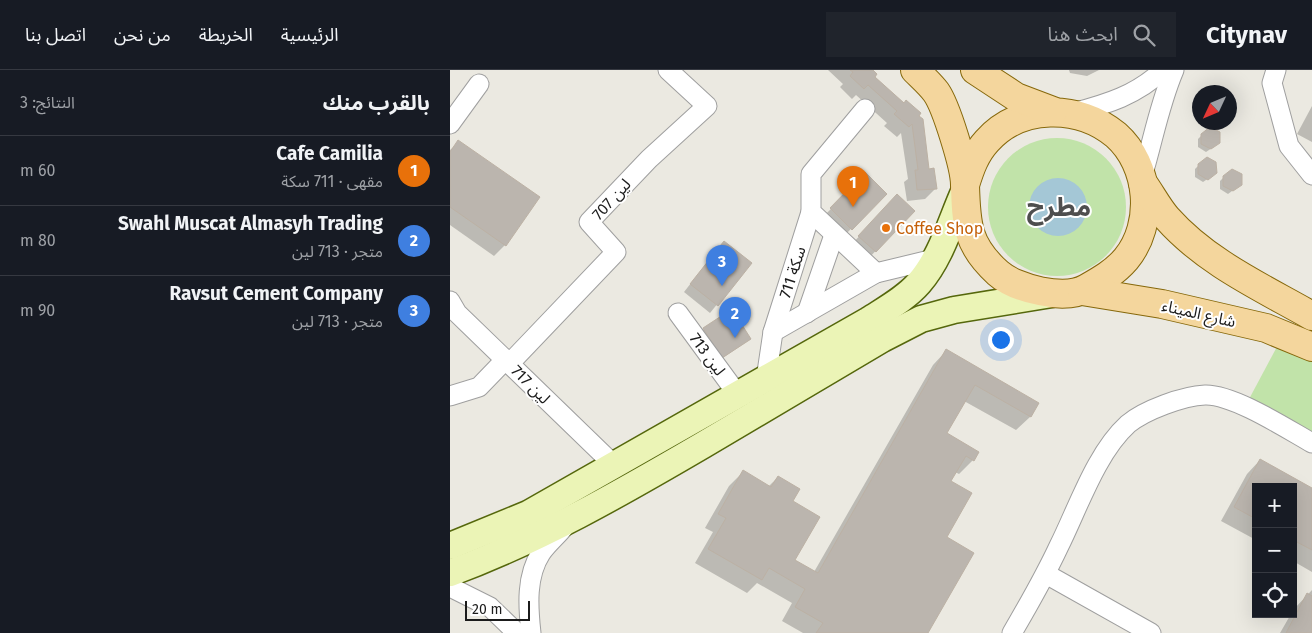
<!DOCTYPE html>
<html lang="ar">
<head>
<meta charset="utf-8">
<style>
  body { margin:0; font-family:"Fira Sans","Noto Sans Arabic",sans-serif; background:#20242c; color:#f1f3f6; direction:rtl }
  .controls { position:absolute; right:15px; bottom:15px; display:grid; overflow:hidden; border-radius:0px; box-shadow:0 5px 20px #0002 }
  .controls button { width:45px; height:45px; display:grid; place-items:center; padding:0; border:0; border-bottom:1px solid #363941; background:#171b24; color:#f1f3f6; font:25px sans-serif }
  .compass { position:absolute; left:742px; top:15px; width:45px; height:45px; border-radius:50%; background:#171b24; box-shadow:0 5px 20px #0002; rotate:226deg }
  .scale { position:absolute; left:15px; bottom:12px; width:65px; box-sizing:border-box; padding-left:5px; border:2px solid #1b1b1b; border-top:0; font-size:14px; line-height:18px; white-space:nowrap; color:#1b1b1b; -webkit-text-stroke:4px #fff; paint-order:stroke }
  .you { position:absolute; left:550px; top:269px; width:18px; height:18px; margin:-12px; border:4px solid #fff; border-radius:50%; background:#1a73e8; box-shadow:0 0 0 8px #1a73e833 }
  .badge { display:grid; place-items:center; width:32px; height:32px; border-radius:50%; background:#0f766e; color:#fff; font-size:16px; font-weight:700 }
  .pin { position:absolute; translate:-50% -41px; filter:drop-shadow(0 1px 2px #0008) }
  .pin::after { content:''; position:absolute; top:26px; width:18px; height:15px; background:inherit; clip-path:polygon(0 0,100% 0,50% 100%) }
  .list { margin:0; padding:0; list-style:none }
  h2 { display:flex; justify-content:space-between; align-items:center; height:65px; margin:0; padding:0 20px; font-size:21px }
  h2 small { font-size:16px; font-weight:400; color:#9ea1a6 }
  .list li { display:grid; grid-template-columns:32px 1fr auto; gap:15px; align-items:center; box-sizing:border-box; height:70px; padding:0 20px; border-top:1px solid #363941 }
  .list b { display:block; font-size:19px; white-space:nowrap }
  .list p { margin:0; font-size:16px; white-space:nowrap; color:#9ea1a6 }
  .list em { font-size:16px; font-style:normal; color:#9ea1a6 }
  .icon { flex:none; width:28px; height:28px; fill:none; stroke:currentColor; stroke-width:2; stroke-linecap:round; stroke-linejoin:round }
  .map { position:relative; flex:none; width:862px; height:563px; overflow:hidden; direction:ltr }
  header { display:flex; align-items:center; gap:30px; box-sizing:border-box; height:70px; padding:0 25px; background:#171b24; border-bottom:1px solid #363941 }
  header strong { font-size:24px }
  nav { display:flex; gap:28px; margin-inline-start:auto; font-size:18px }
  .search { width:350px; height:45px; background:#20242c; display:flex; align-items:center; gap:12px; box-sizing:border-box; padding:0 18px; border-radius:0px; color:#9ea1a6; font-size:19px }
  main { display:flex }
  aside { flex:1; background:#171b24 }
  .map>svg:first-child { display:block }
</style>
</head>
<body>
<header>
<strong>Citynav</strong>
<div class="search"><svg class="icon" aria-label="search" viewBox="0 0 24 24"><circle cx="10" cy="10" r="6"/><path d="M15 15l6 6"/></svg>ابحث هنا</div>
<nav><a>الرئيسية</a><a>الخريطة</a><a>من نحن</a><a>اتصل بنا</a></nav>
</header>
<main>
<div class="map">
<svg width="862" height="563" viewBox="0 0 862 563">
  <rect width="100%" height="100%" fill="#ebe9e1"/>
  <!-- grass -->
  <g fill="#c1e3a9">
    <circle cx="607" cy="137" r="69"/>
    <polygon points="829,273 862,291 862,366 798,331"/>
  </g>
  <!-- water -->
  <circle fill="#a4c7d6" cx="608" cy="137" r="29"/>
  <!-- shadow -->
  <g fill="#0003">
    <polygon points="378,0 421,0 423,7 467,46 478,100 486,118 475,129 457,131 454,112 458,109 451,63 447,67 434,56 437,53 406,25 402,29 390,17 393,14"/>
    <polygon points="619,0 649,0 637,6 620,3"/>
    <polygon points="862,36 862,72 847,64"/>
    <polygon points="752,65 765,76 756,82 748,77 748,69"/>
    <polygon points="9,72 88,128 55,175 44,186 0,155 0,80"/>
    <polygon points="749,95 762,106 753,112 745,107 745,99"/>
    <polygon points="415,104 435,124 394,166 374,146"/>
    <polygon points="774,107 786,118 778,124 770,119 770,111"/>
    <polygon points="440,133 463,141 418,189 402,174"/>
    <polygon points="267,180 300,194 260,243 234,222"/>
    <polygon points="254,259 300,269 264,294 246,266"/>
    <polygon points="496,281 587,333 580,347 566,360 514,331 495,364 523,390 509,404 505,402 500,411 495,467 477,563 353,563 332,551 342,533 307,513 297,523 245,493 263,462 255,458 279,416 293,402 318,417 328,407 341,432 344,490 364,502 483,295"/>
    <polygon points="810,390 862,419 862,502 843,491 843,417 806,417 806,470 771,451 797,404"/>
    <polygon points="862,520 862,563 830,563 841,544 843,544 844,539"/>
  </g>
  <!-- building -->
  <g fill="#bbb5ae" stroke="#bcb1a4">
    <polygon points="400,0 423,0 427,4 425,7 454,33 456,30 471,43 469,46 473,49 479,99 484,98 487,119 467,120 465,100 468,100 462,54 459,57 444,44 447,41 418,15 414,19 400,6 403,2"/>
    <polygon points="760,57 770,62 770,73 761,79 751,74 751,64"/>
    <polygon points="8,70 90,127 56,176 0,137 0,82"/>
    <polygon points="757,87 766,92 767,103 758,110 748,104 748,94"/>
    <polygon points="782,99 792,104 792,115 783,121 773,116 773,106"/>
    <polygon points="415,102 437,124 402,160 380,138"/>
    <polygon points="447,124 465,141 426,182 408,166"/>
    <polygon points="274,171 302,193 268,236 240,214"/>
    <polygon points="282,239 301,269 272,288 253,258"/>
    <polygon points="496,279 589,333 581,347 525,315 497,363 529,382 524,391 516,386 501,411 522,423 497,467 524,483 478,563 366,563 373,553 345,537 355,519 319,498 312,510 258,479 276,448 268,444 293,400 321,417 328,406 350,419 343,431 370,447 345,490 368,503"/>
    <polygon points="810,389 862,418 862,480 843,470 843,417 806,417 806,449 784,437"/>
    <polygon points="857,523 862,526 862,563 836,563"/>
  </g>
  <g fill="none" stroke-linecap="round" stroke-linejoin="round">
    <defs>
      <g id="street">
        <polyline points="826,0 822,13 839,76 862,105"/>
        <polyline points="415,39 361,104 361,142 426,203"/>
        <path d="M623 43C657 34 687 25 713 0"/>
        <polyline points="0,54 29,14"/>
        <path d="M692 107C703 71 709 35 724 0"/>
        <polyline points="0,231 7,243 164,395"/>
        <polyline points="228,243 288,325"/>
        <polyline points="357,243 384,165"/>
        <polyline points="323,262 426,203 484,189"/>
        <polyline points="60,293 166,182 139,152 199,89 257,36 218,0"/>
        <polyline points="316,309 323,262 361,142"/>
        <polyline points="0,326 29,317 56,289"/>
        <polyline points="596,504 701,563"/>
        <polyline points="0,517 40,537 67,563"/>
        <path d="M81 563C78 536 76 506 91 483 98 473 108 465 115 456"/>
        <path d="M562 563C579 534 595 506 609 476 628 438 646 383 678 354 695 340 733 326 755 325 783 324 837 359 862 373"/>
      </g>
      <g id="secondary">
        <path d="M0 476 78 444 419 250C436 239 456 228 469 213 491 188 501 151 514 122"/>
        <path d="M0 503C89 470 171 423 253 375 313 340 372 304 432 269L471 249 504 240 602 224"/>
      </g>
      <g id="primary">
        <path d="M465 0C472 7 480 14 486 22 496 36 515 97 515 115 516 154 517 175 548 203 566 219 615 231 637 218 651 210 665 202 676 189 705 154 700 95 666 65 629 34 570 34 537 71 525 84 520 99 515 115"/>
        <polyline points="525,0 566,27 603,41"/>
        <path d="M693 113C701 124 708 138 717 148 756 192 811 217 862 246"/>
        <polyline points="632,221 712,234 816,258 862,277"/>
      </g>
    </defs>
    <!-- street casing -->
    <use href="#street" stroke="#9f9f9f" stroke-width="21"/>
    <!-- secondary casing -->
    <use href="#secondary" stroke="#55670c" stroke-width="29"/>
    <!-- primary casing -->
    <use href="#primary" stroke="#86680b" stroke-width="30"/>
    <!-- street -->
    <use href="#street" stroke="#fff" stroke-width="19"/>
    <!-- secondary -->
    <use href="#secondary" stroke="#ebf4b6" stroke-width="26"/>
    <!-- primary -->
    <use href="#primary" stroke="#f4d69d" stroke-width="28"/>
  </g>
  <!-- markers -->
  <circle fill="#e8710a" stroke="#fff" stroke-width="2" cx="436" cy="158" r="5"/>
  <g text-anchor="middle" stroke-width="4" stroke-linejoin="round" paint-order="stroke">
    <!-- street labels -->
    <g font-size="16" fill="#1b1b1b" stroke="#fff">
      <text transform="translate(161 129) rotate(-48)" y="6">لين 707</text>
      <text transform="translate(342 202) rotate(-72)" y="6">711 سكة</text>
      <text transform="translate(749 243) rotate(13)" y="6">شارع الميناء</text>
      <text transform="translate(258 284) rotate(54)" y="6">713 لين</text>
      <text transform="translate(81 314) rotate(45)" y="6">لين 717</text>
    </g>
    <!-- food labels -->
    <g font-size="16" fill="#c56008" stroke="#fff" text-anchor="start">
      <text x="446" y="164">Coffee Shop</text>
    </g>
    <!-- town labels -->
    <g font-size="26" font-weight="bold" fill="#4e4e4e" stroke="#fff">
      <text x="609" y="146">مطرح</text>
    </g>
  </g>
</svg>
<div class="controls">
<button>+</button>
<button>−</button>
<button><svg class="icon" aria-label="locate" viewBox="0 0 24 24"><circle cx="12" cy="12" r="6"/><path d="M12 2v4M12 18v4M2 12h4M18 12h4"/></svg></button>
</div>
<svg class="compass" viewBox="-18 -18 36 36"><path d="M0-13l5 13h-10z" fill="#e53935"/><path d="M0 13l5-13h-10z" fill="#9ea1a6"/></svg>
<div class="scale">20 m</div>
<div class="you"></div>
<div class="pin badge" style="left:403px;top:137px;background:#e8710a">1</div>
<div class="pin badge" style="left:285px;top:268px;background:#3f7fe0">2</div>
<div class="pin badge" style="left:272px;top:216px;background:#3f7fe0">3</div>
</div>
<aside>
<h2>بالقرب منك<small>النتائج: 3</small></h2>
<ul class="list">
<li><span class="badge" style="background:#e8710a">1</span><div><b>Cafe Camilia</b><p>مقهى · 711 سكة</p></div><em>60 m</em></li>
<li><span class="badge" style="background:#3f7fe0">2</span><div><b>Swahl Muscat Almasyh Trading</b><p>متجر · 713 لين</p></div><em>80 m</em></li>
<li><span class="badge" style="background:#3f7fe0">3</span><div><b>Ravsut Cement Company</b><p>متجر · 713 لين</p></div><em>90 m</em></li>
</ul>
</aside>
</main>
</body>
</html>
